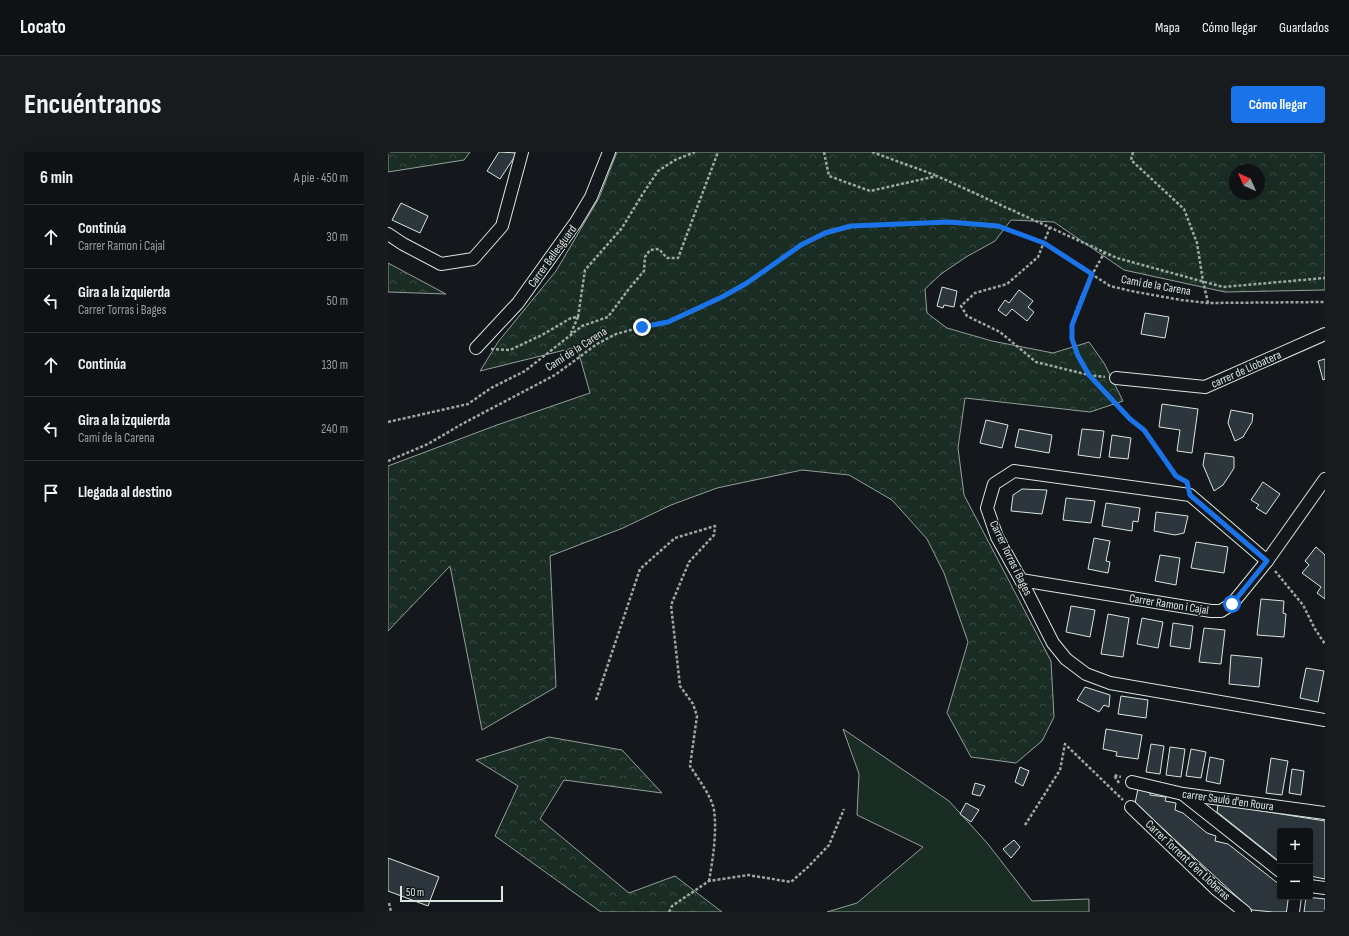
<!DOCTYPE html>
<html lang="es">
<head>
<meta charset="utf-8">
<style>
  body { margin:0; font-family:"Sofia Sans Condensed",sans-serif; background:#181b1e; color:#f1f3f6 }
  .controls { position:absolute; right:12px; bottom:12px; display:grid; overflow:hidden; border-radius:4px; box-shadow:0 4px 16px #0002 }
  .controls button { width:36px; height:36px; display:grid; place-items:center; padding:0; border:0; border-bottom:1px solid #2f3234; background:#0f1215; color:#f1f3f6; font:20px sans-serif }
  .compass { position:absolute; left:841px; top:12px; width:36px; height:36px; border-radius:50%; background:#0f1215; box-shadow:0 4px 16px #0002; rotate:315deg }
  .scale { position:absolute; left:12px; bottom:10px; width:103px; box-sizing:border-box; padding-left:4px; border:2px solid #d8e6dc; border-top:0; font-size:11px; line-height:14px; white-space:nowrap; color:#d8e6dc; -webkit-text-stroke:3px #14181c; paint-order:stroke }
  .stop { position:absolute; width:12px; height:12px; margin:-9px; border:3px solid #1a73e8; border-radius:50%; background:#fff }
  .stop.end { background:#1a73e8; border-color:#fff; box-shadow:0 1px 4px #0008 }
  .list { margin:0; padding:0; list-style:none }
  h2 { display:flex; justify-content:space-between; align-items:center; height:52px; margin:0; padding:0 16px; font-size:17px }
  h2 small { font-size:13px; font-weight:400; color:#9b9ea0 }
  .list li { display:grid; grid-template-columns:26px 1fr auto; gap:12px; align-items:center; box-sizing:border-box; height:64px; padding:0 16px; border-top:1px solid #2f3234 }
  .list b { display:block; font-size:15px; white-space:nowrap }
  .list p { margin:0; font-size:13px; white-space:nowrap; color:#9b9ea0 }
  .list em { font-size:13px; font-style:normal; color:#9b9ea0 }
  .icon { flex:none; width:22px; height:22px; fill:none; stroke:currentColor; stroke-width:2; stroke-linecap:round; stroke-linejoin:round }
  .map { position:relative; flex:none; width:937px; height:760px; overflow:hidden; border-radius:4px }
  header { display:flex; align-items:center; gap:24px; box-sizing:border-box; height:56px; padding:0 20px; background:#0f1215; border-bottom:1px solid #2f3234 }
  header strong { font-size:19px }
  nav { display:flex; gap:22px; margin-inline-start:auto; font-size:14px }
  .intro { display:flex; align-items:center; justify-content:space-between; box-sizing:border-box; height:96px; padding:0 24px }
  h1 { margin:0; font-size:28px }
  .button { padding:10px 18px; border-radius:4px; background:#1a73e8; color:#fff; font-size:14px; font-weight:700 }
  main { display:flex; gap:24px; padding:0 24px }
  aside { flex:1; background:#0f1215; border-radius:4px; box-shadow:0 4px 16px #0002 }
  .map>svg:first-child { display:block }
</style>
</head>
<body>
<header>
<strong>Locato</strong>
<nav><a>Mapa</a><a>Cómo llegar</a><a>Guardados</a></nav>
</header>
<div class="intro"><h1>Encuéntranos</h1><a class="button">Cómo llegar</a></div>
<main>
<aside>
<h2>6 min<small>A pie · 450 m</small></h2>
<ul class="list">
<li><svg class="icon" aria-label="ahead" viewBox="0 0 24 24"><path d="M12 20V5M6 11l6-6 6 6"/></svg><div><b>Continúa</b><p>Carrer Ramon i Cajal</p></div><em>30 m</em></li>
<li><svg class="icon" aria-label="left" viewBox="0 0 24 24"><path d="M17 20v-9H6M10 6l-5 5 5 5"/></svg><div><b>Gira a la izquierda</b><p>Carrer Torras i Bages</p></div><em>50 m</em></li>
<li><svg class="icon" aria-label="ahead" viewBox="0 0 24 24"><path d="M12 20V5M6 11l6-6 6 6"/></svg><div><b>Continúa</b></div><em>130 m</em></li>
<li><svg class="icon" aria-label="left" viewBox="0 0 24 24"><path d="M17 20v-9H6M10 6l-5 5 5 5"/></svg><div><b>Gira a la izquierda</b><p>Camí de la Carena</p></div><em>240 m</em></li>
<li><svg class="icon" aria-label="arrive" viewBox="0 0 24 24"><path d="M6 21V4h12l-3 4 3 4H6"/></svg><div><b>Llegada al destino</b></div></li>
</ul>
</aside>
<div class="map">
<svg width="937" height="760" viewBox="0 0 937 760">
  <defs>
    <pattern id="forest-crowns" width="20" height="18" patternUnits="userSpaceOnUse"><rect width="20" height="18" fill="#1a2d24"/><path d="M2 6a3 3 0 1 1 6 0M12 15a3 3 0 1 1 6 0" fill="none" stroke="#3b4b43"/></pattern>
  </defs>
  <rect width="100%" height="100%" fill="#14181c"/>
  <!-- grass -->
  <polygon fill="#1a2d24" stroke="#939e99" points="455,577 561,649 600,692 644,749 701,747 701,760 439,760 469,751 535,695 469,663 471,622"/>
  <!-- forest -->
  <g fill="url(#forest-crowns)" stroke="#939e99" fill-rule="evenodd">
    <polygon points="0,0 82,0 76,8 0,20"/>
    <path d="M229 0H937V138L837 140 736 118 666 70 623 68 607 89 578 105 553 122 537 137 539 161 559 176 604 189 665 201 701 190 716 211 735 249 702 260 577 246 570 296 576 343 663 509 666 565 654 589 628 611 583 605 559 561 580 490 556 421 539 387 504 348 461 323 414 318 329 336 283 353 235 376 162 404 168 535 94 578 62 414 0 479V314L109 273 202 241 189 195 92 219 110 190 168 119 211 46ZM847 18H871V42H847Z"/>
    <polygon points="0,111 58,142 0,140"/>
    <polygon points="161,585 234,598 274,641 176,628 152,667 241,741 287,724 334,760 213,760 107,684 130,634 88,608"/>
  </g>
  <!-- building -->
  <g fill="#2c363c" stroke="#d8e6dc">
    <polygon points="111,0 129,1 112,27 99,19"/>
    <polygon points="13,51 40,64 32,81 4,68"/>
    <polygon points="554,135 569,139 566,155 556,153 555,156 549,154"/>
    <polygon points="631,138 645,149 640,155 646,160 639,169 624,157 618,164 610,158 617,148 621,151"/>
    <polygon points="757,161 781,165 777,186 753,182"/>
    <polygon points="937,207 937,227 935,228 930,209"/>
    <polygon points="774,252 810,257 804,301 789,299 792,278 771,275"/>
    <polygon points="843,258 865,262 864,270 855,285 847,289 840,271"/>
    <polygon points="598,268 620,273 614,296 592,291"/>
    <polygon points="631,277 664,283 661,301 627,295"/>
    <polygon points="694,277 716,279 712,306 690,303"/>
    <polygon points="724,283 743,286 740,307 721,305"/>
    <polygon points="817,301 846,305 846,316 841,324 835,333 826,339 815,313"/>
    <polygon points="875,330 892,342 878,362 868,356 871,353 863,348"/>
    <polygon points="634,337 659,338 654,362 623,359 625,343"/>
    <polygon points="678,346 707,349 703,371 675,368"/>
    <polygon points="718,351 752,356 750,370 745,369 744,379 714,374"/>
    <polygon points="768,360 800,364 796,381 787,383 766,379"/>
    <polygon points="706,386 722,389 718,409 722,410 720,421 700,417"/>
    <polygon points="808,390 840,395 836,421 803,416"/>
    <polygon points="928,395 937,403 937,447 929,441 933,435 914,421 921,413 917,409"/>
    <polygon points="772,403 792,406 788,433 767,429"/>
    <polygon points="873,447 896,449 895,461 898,462 896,485 869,483"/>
    <polygon points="683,454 707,458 702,485 678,480"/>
    <polygon points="720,462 741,466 735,505 713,502"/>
    <polygon points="754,466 775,470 770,496 749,492"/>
    <polygon points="785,471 805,474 802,497 782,494"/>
    <polygon points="816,476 837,478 833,512 811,510"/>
    <polygon points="843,503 874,506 871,535 841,532"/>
    <polygon points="918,516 936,519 930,550 912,546"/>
    <polygon points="697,535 722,543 721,555 716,553 711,560 689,548"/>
    <polygon points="733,544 760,548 758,566 730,562"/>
    <polygon points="718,577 754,583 750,607 728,604 729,600 715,597"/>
    <polygon points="763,592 776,594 772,622 758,620"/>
    <polygon points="782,595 797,597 793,625 778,623"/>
    <polygon points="803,597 818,600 813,626 798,624"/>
    <polygon points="822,605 836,608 832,632 818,629"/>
    <polygon points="883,606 900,609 894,643 878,641"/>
    <polygon points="632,615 641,619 635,634 627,630"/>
    <polygon points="904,617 916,619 913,643 901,641"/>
    <polygon points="587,631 597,634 592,644 584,642"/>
    <polygon points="750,637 763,637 762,643 778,645 777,649 788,651 787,658 795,661 819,681 828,684 827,689 840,692 892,733 892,745 901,745 900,760 885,760 864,758 846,742 747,651"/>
    <polygon points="578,651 591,658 583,670 572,662"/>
    <polygon points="830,652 937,669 937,727 922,724 922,679 892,679 892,710 829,660"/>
    <polygon points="626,688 632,695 623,706 615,697"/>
    <polygon points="0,706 51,725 40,754 0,739"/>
    <polygon points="918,745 937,747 937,760 916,760"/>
  </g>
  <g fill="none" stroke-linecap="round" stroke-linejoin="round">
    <defs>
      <g id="street">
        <polyline points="0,82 15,92 53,112 85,107 114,74 134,0"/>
        <polyline points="88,196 130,151 188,70 203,45 221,0"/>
        <polyline points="728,226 817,235 937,182"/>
        <polyline points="879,409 802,343 626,319 606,332 599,356 609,385 633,428 665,491 678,507 698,522 722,531 937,568"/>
        <polyline points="633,428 823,459 833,459 844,452 879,409 937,327"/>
        <polyline points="744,630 795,642 937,661"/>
        <polyline points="796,643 892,719"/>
        <polyline points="743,655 828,737 857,760"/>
        <polyline points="922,734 937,736"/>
        <polyline points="905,760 907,745"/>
      </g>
    </defs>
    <!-- street casing -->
    <use href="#street" stroke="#d8e6dc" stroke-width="14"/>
    <!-- path -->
    <g stroke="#9da8a2" stroke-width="2.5" stroke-dasharray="3 2" stroke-linecap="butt">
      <polyline points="436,0 441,24 482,39 549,24 729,106 835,135 937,126"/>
      <polyline points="484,0 547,23"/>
      <polyline points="745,0 743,8 796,57 809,91 815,129 820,151"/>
      <polyline points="662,75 650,105 619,132 587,141 573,154 579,164 612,180 648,210 701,223 717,225"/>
      <path d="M717 100C706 118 679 167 684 187 690 217 721 247 743 267 747 271 752 275 756 279 768 293 777 310 788 324L796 329"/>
      <polyline points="190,165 197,118 234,76 254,43 270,19 287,8 307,0"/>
      <polyline points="103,197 122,198 154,183 183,166 190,165 183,181"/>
      <polyline points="0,270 80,252 103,236 137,219 194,174 220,165 240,138 256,119 257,105 262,98 271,97 279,106 290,106 330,0"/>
      <polyline points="0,309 40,292 74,272 167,223 209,192 228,182 254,175 280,170 302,161 335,145 359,131 413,93 437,81 463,74 561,70 610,75 656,91 722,134 743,139 793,148 820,151 937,150"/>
      <polyline points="887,419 915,453 927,477 937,492"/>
      <path d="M208 548 252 417 287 386 327 374 326 383 301 410 283 453 292 534 305 552 309 564 302 614C309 625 324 645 326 658 329 681 325 706 321 729"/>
      <polyline points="731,631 726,623 733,625"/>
      <polyline points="637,673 672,618 677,592 735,648"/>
      <polyline points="1,751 3,760"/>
      <polyline points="281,760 284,754 321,729 360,723 403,730 420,715 441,693 456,657"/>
    </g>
    <!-- street -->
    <use href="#street" stroke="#14181c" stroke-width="12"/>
  </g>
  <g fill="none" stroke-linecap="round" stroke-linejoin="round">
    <!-- route -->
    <polyline stroke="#1a73e8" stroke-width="5" points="254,175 280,170 334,145 359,131 413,93 437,81 463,74 561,70 610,74 656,91 704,122 684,173 684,187 690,204 701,223 742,267 756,278 788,324 799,330 802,343 879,409 844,452"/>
  </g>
  <g text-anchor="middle" stroke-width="3" stroke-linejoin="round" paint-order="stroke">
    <!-- street labels -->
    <g font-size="12" fill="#d8e6dc" stroke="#14181c">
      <text transform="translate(164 104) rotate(-54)" y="4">Carrer Bellesguard</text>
      <text transform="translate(768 133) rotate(10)" y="4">Camí de la Carena</text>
      <text transform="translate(188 197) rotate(-33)" y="4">Camí de la Carena</text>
      <text transform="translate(858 217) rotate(-24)" y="4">carrer de Llobatera</text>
      <text transform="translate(623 406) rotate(64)" y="4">Carrer Torras i Bages</text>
      <text transform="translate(781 452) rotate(9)" y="4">Carrer Ramon i Cajal</text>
      <text transform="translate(840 648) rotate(8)" y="4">carrer Sauló d'en Roura</text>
      <text transform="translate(800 708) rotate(43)" y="4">Carrer Torrent d'en Lloberas</text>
    </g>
  </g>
</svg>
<div class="controls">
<button>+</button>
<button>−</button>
</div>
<svg class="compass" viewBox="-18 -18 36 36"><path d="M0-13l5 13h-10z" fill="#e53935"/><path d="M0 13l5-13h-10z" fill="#9b9ea0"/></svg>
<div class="scale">50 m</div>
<div class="stop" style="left:844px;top:452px"></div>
<div class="stop end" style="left:254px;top:175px"></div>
</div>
</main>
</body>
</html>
